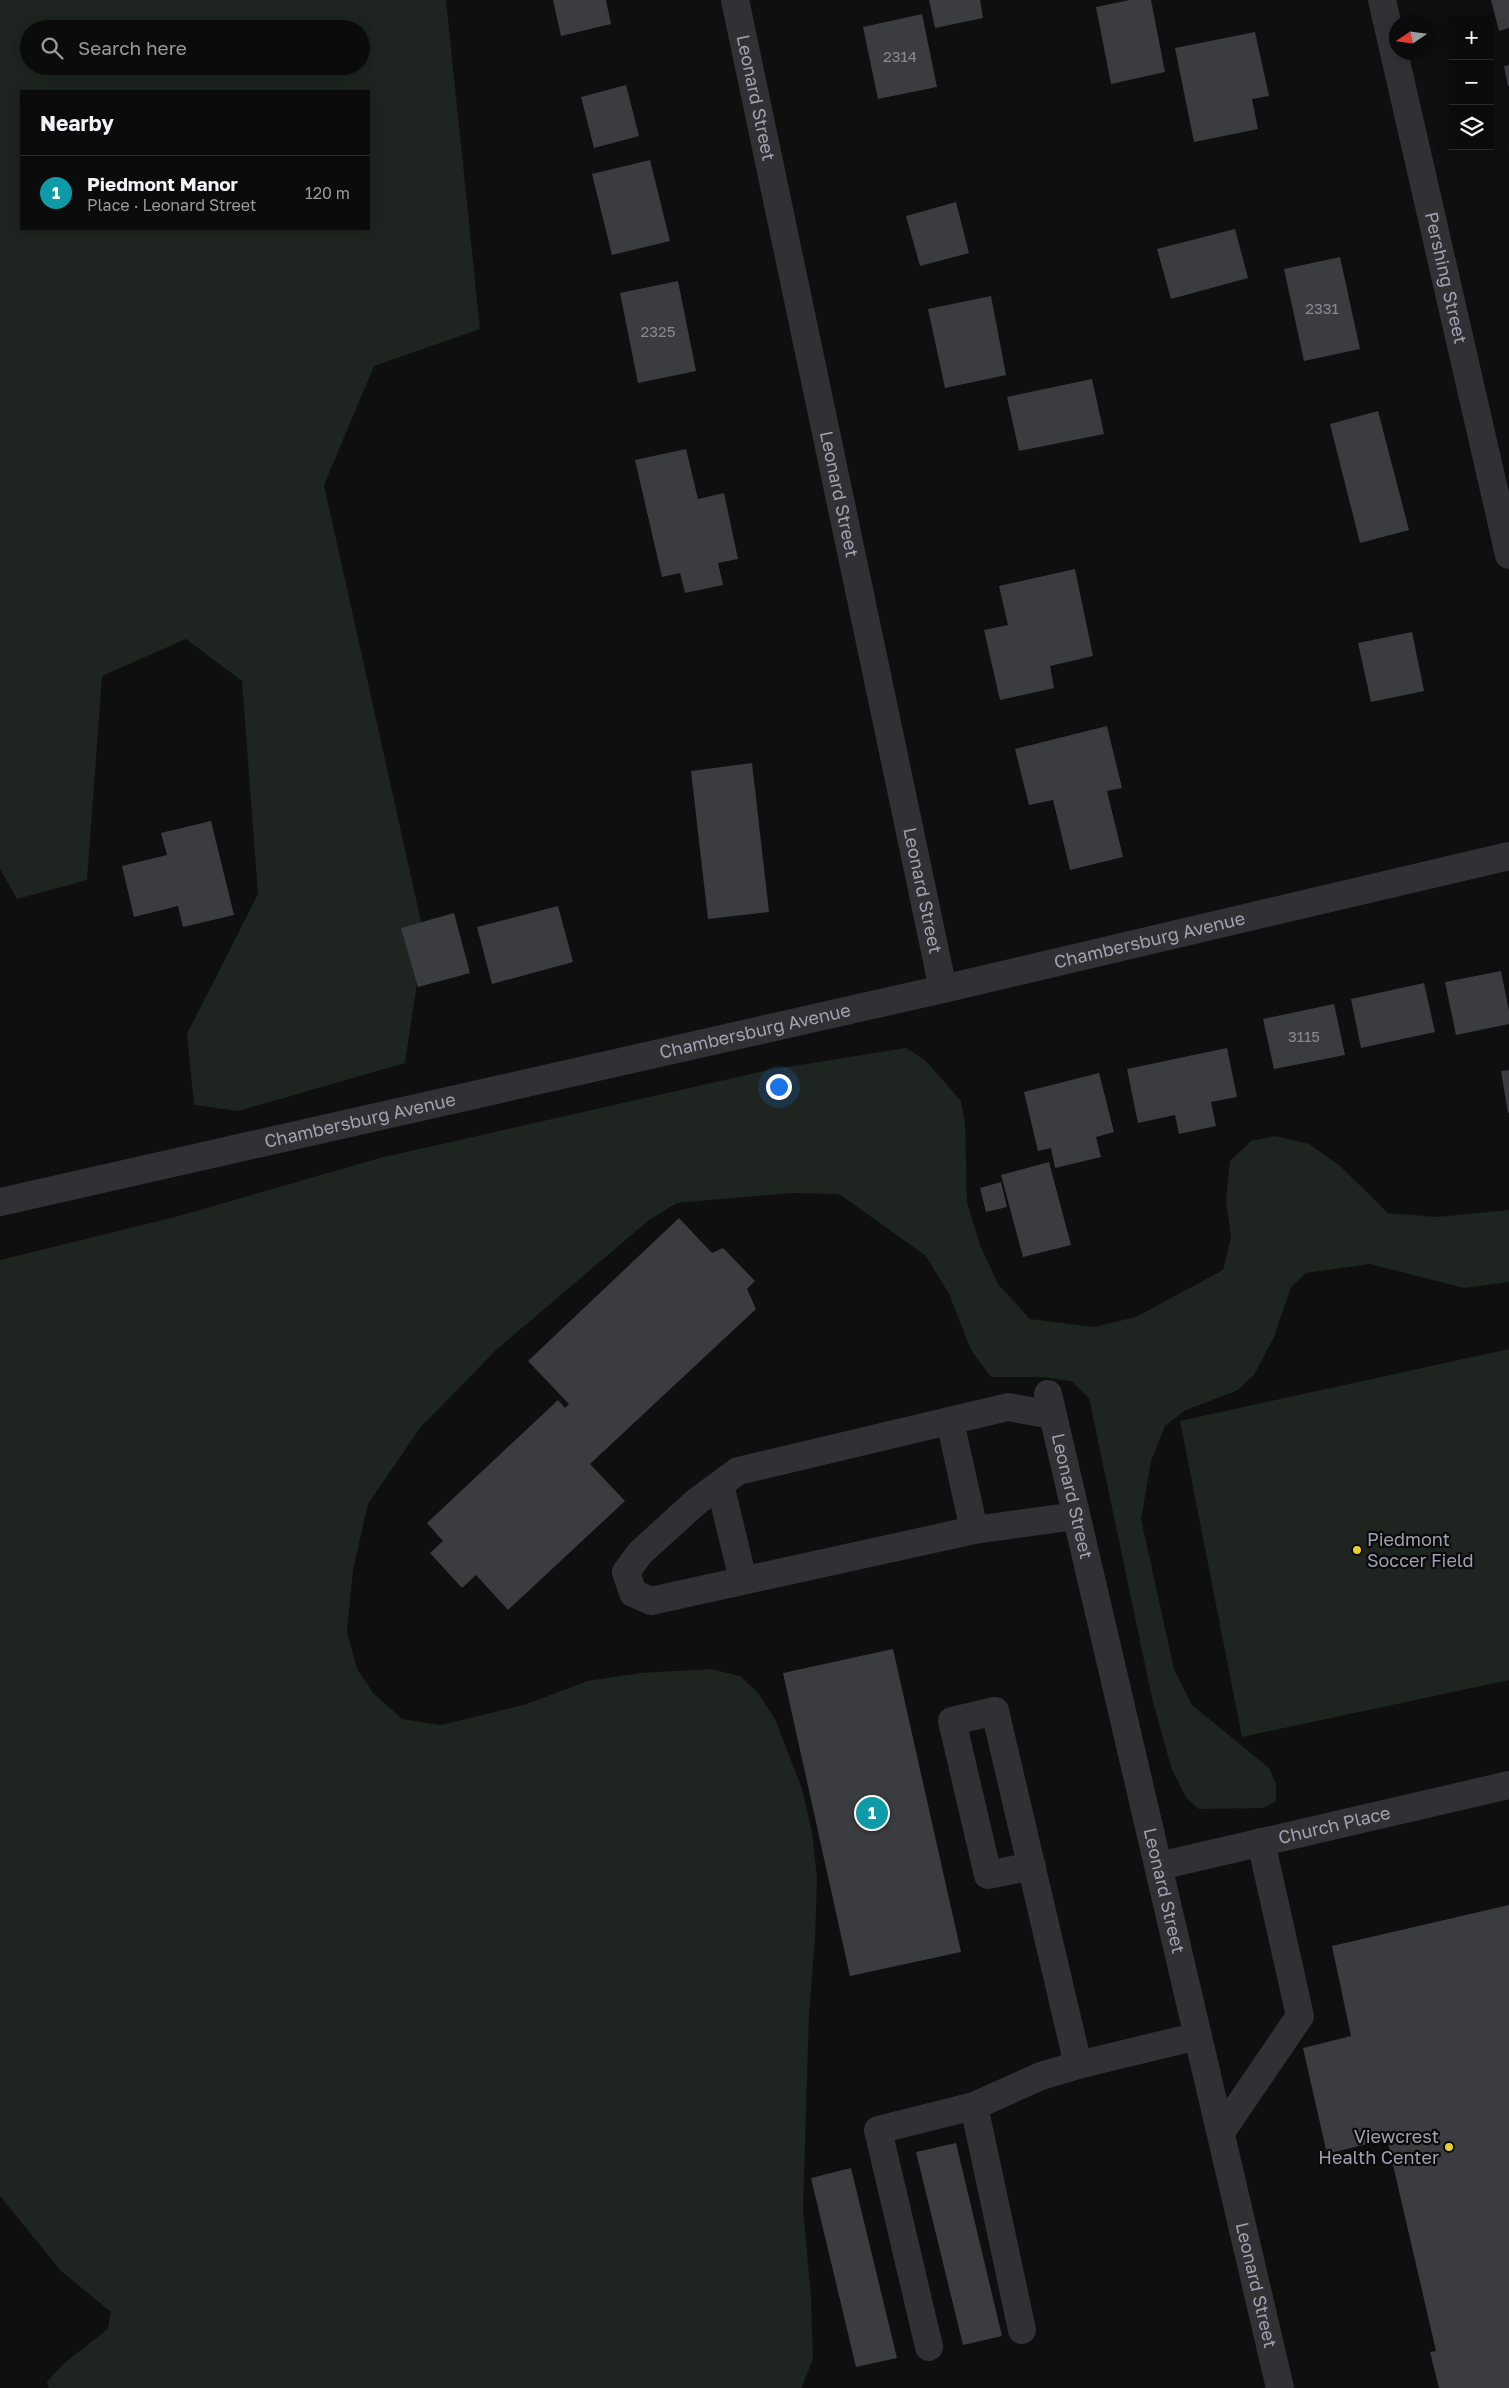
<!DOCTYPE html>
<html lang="en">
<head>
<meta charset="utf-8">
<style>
  body { margin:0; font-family:"Golos Text",sans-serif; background:#141415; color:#f1f3f6 }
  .controls { position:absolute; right:15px; top:15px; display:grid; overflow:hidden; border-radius:0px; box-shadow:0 2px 12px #0003 }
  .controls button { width:45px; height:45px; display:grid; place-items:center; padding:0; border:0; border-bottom:1px solid #2b2b2d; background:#0b0b0c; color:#f1f3f6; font:25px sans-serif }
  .compass { position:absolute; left:1389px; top:15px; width:45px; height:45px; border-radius:50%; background:#0b0b0c; box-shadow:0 2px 12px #0003; rotate:257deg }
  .you { position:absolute; left:778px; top:1086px; width:18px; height:18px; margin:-12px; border:4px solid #fff; border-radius:50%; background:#1a73e8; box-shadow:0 0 0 8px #1a73e833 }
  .badge { display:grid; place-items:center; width:32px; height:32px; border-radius:50%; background:#e8cd2f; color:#fff; font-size:16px; font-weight:700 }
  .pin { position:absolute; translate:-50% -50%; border:2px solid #fff; box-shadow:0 1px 5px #0006 }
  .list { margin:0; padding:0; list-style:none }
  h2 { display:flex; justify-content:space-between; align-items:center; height:65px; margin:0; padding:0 20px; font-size:21px }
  h2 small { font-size:16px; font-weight:400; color:#9a9b9d }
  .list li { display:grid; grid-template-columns:32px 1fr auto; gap:15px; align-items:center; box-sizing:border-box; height:75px; padding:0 20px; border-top:1px solid #2b2b2d }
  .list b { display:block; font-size:19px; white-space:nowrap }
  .list p { margin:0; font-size:16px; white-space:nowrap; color:#9a9b9d }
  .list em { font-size:16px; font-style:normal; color:#9a9b9d }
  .icon { flex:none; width:28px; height:28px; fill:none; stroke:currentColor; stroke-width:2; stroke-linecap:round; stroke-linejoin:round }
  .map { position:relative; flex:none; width:1509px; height:2388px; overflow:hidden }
  .search { position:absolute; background:#0b0b0c; box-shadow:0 2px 12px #0003; left:20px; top:20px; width:350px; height:55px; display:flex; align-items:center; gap:12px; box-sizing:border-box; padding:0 18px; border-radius:28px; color:#9a9b9d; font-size:19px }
  .panel { position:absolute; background:#0b0b0c; box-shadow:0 2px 12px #0003; left:20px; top:90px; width:350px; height:140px; border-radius:0px }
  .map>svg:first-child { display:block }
</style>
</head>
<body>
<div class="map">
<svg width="1509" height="2388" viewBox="0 0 1509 2388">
  <rect width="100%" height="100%" fill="#0f0f10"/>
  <!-- green -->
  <g fill="#1e241f" fill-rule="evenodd">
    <path d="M0 0H446L480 329 374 366 324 485 424 935 405 1063 238 1111 194 1105 187 1034 258 894 242 681 186 639 102 676 87 880 17 899 0 869ZM29 29H361V66H29ZM21 91H369V229H21Z"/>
    <polygon points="906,1048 925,1060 961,1101 965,1122 967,1203 980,1245 998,1284 1030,1319 1094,1327 1136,1317 1223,1270 1231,1237 1226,1200 1230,1161 1251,1141 1275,1136 1309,1144 1339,1165 1388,1213 1437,1217 1509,1210 1509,1282 1464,1288 1370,1264 1306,1273 1291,1287 1274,1337 1254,1375 1238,1390 1184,1411 1165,1426 1151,1461 1141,1519 1174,1669 1192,1705 1269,1768 1276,1784 1276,1802 1263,1808 1199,1809 1187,1799 1171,1767 1152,1698 1089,1398 1071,1381 1042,1377 991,1377 971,1350 949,1294 926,1256 839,1194 791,1193 677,1203 649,1220 496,1350 420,1428 368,1504 353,1570 347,1632 357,1669 373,1693 402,1719 441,1725 527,1704 587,1681 641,1673 711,1669 740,1676 758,1693 775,1719 802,1789 812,1832 817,1878 815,1939 809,2014 803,2209 811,2297 813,2360 801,2388 49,2388 47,2382 63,2364 108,2329 111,2312 61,2271 0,2196 0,1260 179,1216 380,1158 768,1070"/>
    <polygon points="1509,1349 1509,1680 1242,1737 1180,1421"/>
  </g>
  <!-- building -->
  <g fill="#3b3c40">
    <polygon points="553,0 606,0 611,24 561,36"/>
    <polygon points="929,0 980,0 983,18 935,28"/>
    <polygon points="1130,0 1151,0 1165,72 1111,84 1096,7"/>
    <polygon points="1491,0 1509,0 1509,28 1499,31"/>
    <polygon points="922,14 937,87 878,99 863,27"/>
    <polygon points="1255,32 1269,96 1252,99 1258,129 1194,142 1175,48"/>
    <polygon points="1509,65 1509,86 1508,86 1504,66"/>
    <polygon points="626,85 639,136 594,148 581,97"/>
    <polygon points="650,160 670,241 612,255 592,174"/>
    <polygon points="956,202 969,253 920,266 906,216"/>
    <polygon points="1235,229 1248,278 1171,299 1157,249"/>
    <polygon points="1340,257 1360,349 1304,361 1284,269"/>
    <polygon points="678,281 696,371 638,383 620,293"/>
    <polygon points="991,296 1006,375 945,388 928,309"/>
    <polygon points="1092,379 1104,434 1019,451 1007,397"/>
    <polygon points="1378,411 1409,530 1360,543 1330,424"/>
    <polygon points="686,449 698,499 724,493 738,559 718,563 723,585 685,593 680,573 662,577 635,460"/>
    <polygon points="1075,569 1093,656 1050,666 1054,688 1000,700 984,630 1008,625 999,586"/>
    <polygon points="1412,632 1424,691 1371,702 1358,643"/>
    <polygon points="1107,726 1122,788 1107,791 1123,857 1070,870 1053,800 1029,805 1015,749"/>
    <polygon points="752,763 769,912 708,919 691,771"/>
    <polygon points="211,821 234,915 183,927 178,906 134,917 122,866 167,855 161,833"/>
    <polygon points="558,906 573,962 492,984 477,927"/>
    <polygon points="454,913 470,973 418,987 401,928"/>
    <polygon points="1501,971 1509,1011 1509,1024 1456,1035 1445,982"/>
    <polygon points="1424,983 1435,1032 1361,1048 1351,999"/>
    <polygon points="1334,1004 1345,1055 1274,1069 1263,1019"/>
    <polygon points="1227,1048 1237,1097 1211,1102 1216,1126 1179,1134 1175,1115 1138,1123 1127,1069"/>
    <polygon points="1509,1070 1509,1113 1508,1113 1501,1071"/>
    <polygon points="1099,1073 1114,1132 1096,1137 1101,1157 1055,1168 1051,1148 1038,1151 1024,1092"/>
    <polygon points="1049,1162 1071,1245 1023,1257 1001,1175"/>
    <polygon points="1001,1182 1007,1207 986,1212 980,1188"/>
    <polygon points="679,1218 712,1253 723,1248 755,1281 747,1289 756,1309 590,1464 625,1501 508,1610 476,1575 462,1588 430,1553 443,1541 427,1523 558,1400 565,1408 569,1404 528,1361"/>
    <polygon points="893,1649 961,1952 850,1976 783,1673"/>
    <polygon points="1509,1905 1509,2388 1439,2388 1430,2352 1436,2351 1387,2139 1327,2154 1303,2048 1351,2036 1332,1946"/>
    <polygon points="956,2143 1002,2336 963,2345 916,2152"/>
    <polygon points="851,2168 897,2358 856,2367 811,2178"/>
  </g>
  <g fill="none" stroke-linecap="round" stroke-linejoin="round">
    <!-- minor -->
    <g stroke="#303035" stroke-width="28">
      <path id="s1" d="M735 0 943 989"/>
      <path id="s2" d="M1382 0 1509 555"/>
      <path id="s3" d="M0 1202 943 989 1509 856"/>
      <path id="s4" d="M1048 1394 1280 2388"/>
      <polyline points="1052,1415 1008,1407 738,1471 696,1502 640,1553 626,1572 633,1593 651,1601 974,1530 1076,1516"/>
      <polyline points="950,1421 974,1530"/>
      <polyline points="720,1485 743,1580"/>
      <polyline points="1032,1866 988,1875 952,1721 995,1711 1078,2065"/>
      <path id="s5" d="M1159 1866 1509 1785"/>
      <polyline points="974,2106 1022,2330"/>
      <polyline points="1221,2132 1300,2016 1261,1842"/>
      <polyline points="929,2347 878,2130 974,2106 1041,2076 1078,2065 1198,2036"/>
    </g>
  </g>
  <!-- markers -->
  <g fill="#e8cd2f" stroke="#0a0a0b" stroke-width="2">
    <circle cx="1357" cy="1550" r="5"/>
    <circle cx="1449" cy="2147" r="5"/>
  </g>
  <g text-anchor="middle" stroke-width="4.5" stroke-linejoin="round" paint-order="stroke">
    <!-- number labels -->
    <g font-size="15" fill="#888895">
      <text x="900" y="62">2314</text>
      <text x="1322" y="314">2331</text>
      <text x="658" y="337">2325</text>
      <text x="1304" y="1042">3115</text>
    </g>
    <!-- street labels -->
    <g font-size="18" fill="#a1a2b1" stroke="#0a0a0b">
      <text dy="6" stroke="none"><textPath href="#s1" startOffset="100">Leonard Street</textPath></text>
      <text dy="6" stroke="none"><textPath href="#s2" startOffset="285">Pershing Street</textPath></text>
      <text dy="6" stroke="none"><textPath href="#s1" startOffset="505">Leonard Street</textPath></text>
      <text dy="6" stroke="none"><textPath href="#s1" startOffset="910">Leonard Street</textPath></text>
      <text dy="6" stroke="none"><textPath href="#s3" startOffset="1179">Chambersburg Avenue</textPath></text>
      <text dy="6" stroke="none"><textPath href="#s3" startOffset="774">Chambersburg Avenue</textPath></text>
      <text dy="6" stroke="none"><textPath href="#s3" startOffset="369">Chambersburg Avenue</textPath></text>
      <text dy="6" stroke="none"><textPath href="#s4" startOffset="105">Leonard Street</textPath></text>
      <text dy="6" stroke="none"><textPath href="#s5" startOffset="180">Church Place</textPath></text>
      <text dy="6" stroke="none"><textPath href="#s4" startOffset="510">Leonard Street</textPath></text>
      <text dy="6" stroke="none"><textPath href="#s4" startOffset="915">Leonard Street</textPath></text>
    </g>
    <!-- poi labels -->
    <g font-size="18" fill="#a1a2b1" stroke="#0a0a0b" text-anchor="start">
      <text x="1367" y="1546">Piedmont<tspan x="1367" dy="21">Soccer Field</tspan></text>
      <text x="1439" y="2143" text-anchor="end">Viewcrest<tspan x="1439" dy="21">Health Center</tspan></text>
    </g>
  </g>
</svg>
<div class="controls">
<button>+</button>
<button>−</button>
<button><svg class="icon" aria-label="layers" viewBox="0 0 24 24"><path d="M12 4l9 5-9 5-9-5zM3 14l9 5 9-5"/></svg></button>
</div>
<svg class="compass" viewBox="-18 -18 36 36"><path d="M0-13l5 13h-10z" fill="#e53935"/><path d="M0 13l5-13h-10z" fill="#9a9b9d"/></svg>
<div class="you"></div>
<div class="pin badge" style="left:872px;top:1813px;background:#0f9aa8">1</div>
<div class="search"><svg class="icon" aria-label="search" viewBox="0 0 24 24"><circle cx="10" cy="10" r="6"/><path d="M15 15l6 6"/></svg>Search here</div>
<section class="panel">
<h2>Nearby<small></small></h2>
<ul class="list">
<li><span class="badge" style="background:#0f9aa8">1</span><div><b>Piedmont Manor</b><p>Place · Leonard Street</p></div><em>120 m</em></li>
</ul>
</section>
</div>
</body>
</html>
